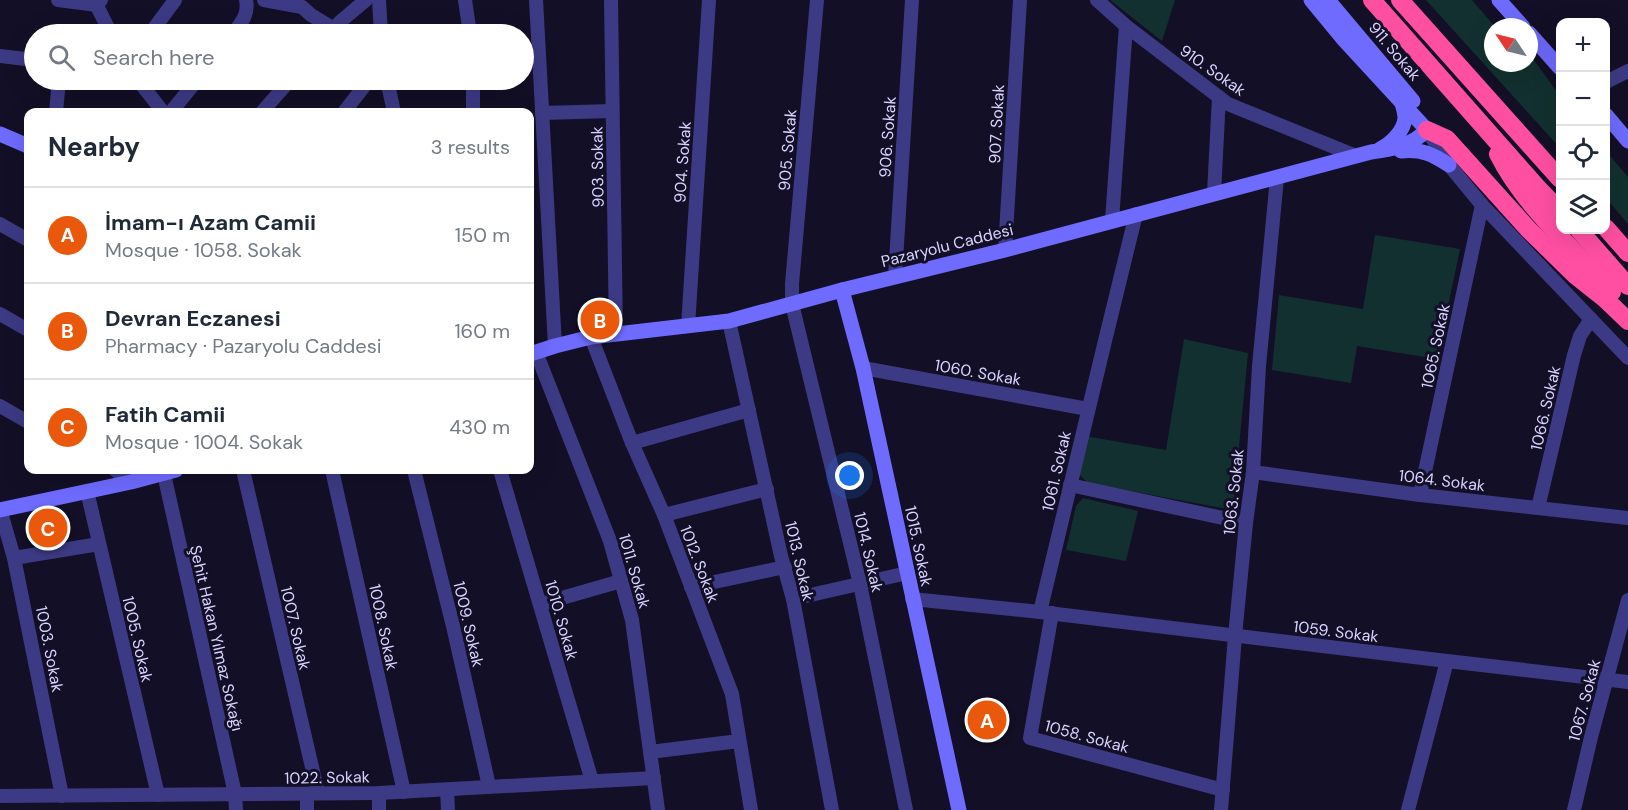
<!DOCTYPE html>
<html lang="en">
<head>
<meta charset="utf-8">
<style>
  body { margin:0; font-family:"DM Sans",sans-serif; background:#f2f2f3; color:#1f2937 }
  .controls { position:absolute; right:18px; top:18px; display:grid; overflow:hidden; border-radius:12px; box-shadow:0 6px 24px #0002 }
  .controls button { width:54px; height:54px; display:grid; place-items:center; padding:0; border:0; border-bottom:2px solid #e0e1e3; background:#fff; color:#1f2937; font:30px sans-serif }
  .compass { position:absolute; left:1484px; top:18px; width:54px; height:54px; border-radius:50%; background:#fff; box-shadow:0 6px 24px #0002; rotate:305deg }
  .you { position:absolute; left:850px; top:476px; width:21px; height:21px; margin:-15px; border:4px solid #fff; border-radius:50%; background:#1a73e8; box-shadow:0 0 0 9px #1a73e833 }
  .badge { display:grid; place-items:center; width:39px; height:39px; border-radius:50%; background:#ea580c; color:#fff; font-size:20px; font-weight:700 }
  .pin { position:absolute; translate:-50% -50%; border:3px solid #fff; box-shadow:0 2px 6px #0006 }
  .list { margin:0; padding:0; list-style:none }
  h2 { display:flex; justify-content:space-between; align-items:center; height:78px; margin:0; padding:0 24px; font-size:26px }
  h2 small { font-size:20px; font-weight:400; color:#747a83 }
  .list li { display:grid; grid-template-columns:39px 1fr auto; gap:18px; align-items:center; box-sizing:border-box; height:96px; padding:0 24px; border-top:2px solid #e0e1e3 }
  .list b { display:block; font-size:22px; white-space:nowrap }
  .list p { margin:0; font-size:20px; white-space:nowrap; color:#747a83 }
  .list em { font-size:20px; font-style:normal; color:#747a83 }
  .icon { flex:none; width:33px; height:33px; fill:none; stroke:currentColor; stroke-width:2; stroke-linecap:round; stroke-linejoin:round }
  .map { position:relative; flex:none; width:1628px; height:810px; overflow:hidden }
  .search { position:absolute; background:#fff; box-shadow:0 6px 24px #0002; left:24px; top:24px; width:510px; height:66px; display:flex; align-items:center; gap:15px; box-sizing:border-box; padding:0 21px; border-radius:33px; color:#747a83; font-size:22px }
  .panel { position:absolute; background:#fff; box-shadow:0 6px 24px #0002; left:24px; top:108px; width:510px; height:366px; border-radius:12px }
  .map>svg:first-child { display:block }
</style>
</head>
<body>
<div class="map">
<svg width="1628" height="810" viewBox="0 0 1628 810">
  <rect width="100%" height="100%" fill="#130f26"/>
  <!-- green -->
  <g fill="#12302f">
    <polygon points="1110,0 1175,0 1162,41"/>
    <polygon points="1426,0 1472,0 1495,27 1493,27 1493,63 1529,63 1529,53 1560,96 1560,148"/>
    <polygon points="1606,151 1628,177 1628,224 1606,198"/>
    <polygon points="1375,235 1460,249 1437,359 1357,346 1351,383 1272,370 1279,295 1363,309"/>
    <polygon points="1184,339 1248,353 1234,499 1227,509 1088,483 1079,474 1085,436 1166,450"/>
    <polygon points="1083,498 1138,511 1126,561 1066,550 1076,506"/>
  </g>
  <g fill="none" stroke-linecap="round" stroke-linejoin="round">
    <!-- street -->
    <g stroke="#3d3a85" stroke-width="14">
      <polyline points="58,0 97,5 101,0"/>
      <polyline points="94,0 111,34"/>
      <polyline points="264,0 302,7 311,15 334,29"/>
      <polyline points="379,0 381,34"/>
      <polyline points="465,0 470,34"/>
      <polyline points="536,0 555,346"/>
      <polyline points="611,0 616,334"/>
      <polyline points="817,0 792,284 792,304 860,584 906,810"/>
      <polyline points="1097,0 1126,26 1228,104 1356,156"/>
      <polyline points="150,34 175,0"/>
      <path d="M233 34C241 23 249 15 246 0"/>
      <polyline points="329,34 341,21 366,0"/>
      <polyline points="0,56 34,60"/>
      <polyline points="138,80 163,112"/>
      <polyline points="387,80 394,112"/>
      <polyline points="388,81 404,80"/>
      <polyline points="1606,82 1628,71"/>
      <polyline points="56,112 59,80"/>
      <polyline points="171,112 197,80"/>
      <polyline points="262,112 290,80"/>
      <polyline points="344,112 369,80"/>
      <polyline points="473,112 473,80"/>
      <polyline points="542,113 612,111"/>
      <polyline points="1427,130 1449,165 1482,205 1628,358"/>
      <polyline points="1214,193 1219,97"/>
      <polyline points="1112,220 1126,26"/>
      <polyline points="0,224 28,240"/>
      <polyline points="1005,250 1020,0"/>
      <polyline points="895,277 912,0"/>
      <polyline points="0,314 28,330"/>
      <polyline points="729,321 781,556 793,599 832,810"/>
      <polyline points="688,326 709,0"/>
      <polyline points="591,337 632,443 664,515 732,694 751,810"/>
      <polyline points="536,352 610,541 632,620 658,810"/>
      <polyline points="863,368 1088,409"/>
      <polyline points="0,406 28,422"/>
      <polyline points="632,443 749,410"/>
      <polyline points="115,470 131,482"/>
      <polyline points="243,470 318,793"/>
      <polyline points="332,470 404,792"/>
      <polyline points="414,470 453,626 489,786"/>
      <polyline points="500,470 592,781"/>
      <polyline points="1253,472 1420,495 1628,518"/>
      <polyline points="164,474 235,794 236,810"/>
      <polyline points="1070,485 1246,523"/>
      <polyline points="87,491 158,795"/>
      <polyline points="1420,495 1482,205"/>
      <polyline points="1538,508 1574,355 1580,336 1591,319"/>
      <polyline points="0,509 14,558 62,796"/>
      <polyline points="664,515 767,489"/>
      <polyline points="14,558 99,544"/>
      <polyline points="691,587 785,567"/>
      <polyline points="793,599 907,573"/>
      <polyline points="912,599 1040,612 1104,345 1136,214"/>
      <polyline points="541,604 621,581"/>
      <polyline points="1040,612 1447,661 1628,682"/>
      <polyline points="1052,613 1030,738 1223,790"/>
      <polyline points="650,752 739,741"/>
      <polyline points="447,790 448,810"/>
      <polyline points="379,793 379,810"/>
      <polyline points="307,794 307,810"/>
      <polyline points="0,796 379,793 654,778"/>
      <polyline points="1221,810 1235,636 1246,523 1253,472 1259,366 1277,178"/>
      <polyline points="1408,810 1447,661"/>
      <polyline points="1574,810 1591,737 1628,600"/>
    </g>
    <!-- secondary -->
    <g stroke="#6f6bff" stroke-width="15">
      <polyline points="1311,0 1344,40 1427,130"/>
      <polyline points="1328,0 1413,101"/>
      <polyline points="1499,0 1523,27"/>
      <polyline points="1529,33 1560,68"/>
      <polyline points="1606,115 1628,141"/>
      <polyline points="0,134 28,146"/>
      <path d="M1380 149C1391 144 1404 131 1405 118 1405 113 1403 107 1402 103"/>
      <path d="M1401 151C1422 149 1432 154 1449 165"/>
      <polyline points="842,290 863,368 959,810"/>
      <path d="M530 354 555 346 591 337 729 321 842 290 1005 250 1371 152C1393 149 1411 146 1427 130"/>
      <polyline points="0,510 131,482 176,470"/>
    </g>
    <!-- highway -->
    <g stroke="#ff4fa3" stroke-width="18">
      <polyline points="1372,0 1537,187 1560,211"/>
      <polyline points="1400,0 1560,179"/>
      <polyline points="1427,130 1447,139 1528,229 1576,276 1605,299 1628,321"/>
      <path d="M1498 154C1524 206 1574 249 1612 292"/>
      <polyline points="1606,228 1628,253"/>
      <polyline points="1579,230 1628,286"/>
    </g>
  </g>
  <g text-anchor="middle" stroke-width="6" stroke-linejoin="round" paint-order="stroke">
    <!-- street labels -->
    <g font-size="16" fill="#d9d4ff" stroke="#130f26">
      <text transform="translate(1395 51) rotate(50)" y="6">911. Sokak</text>
      <text transform="translate(1213 70) rotate(35)" y="6">910. Sokak</text>
      <text transform="translate(996 124) rotate(-87)" y="6">907. Sokak</text>
      <text transform="translate(887 137) rotate(-86)" y="6">906. Sokak</text>
      <text transform="translate(787 150) rotate(-85)" y="6">905. Sokak</text>
      <text transform="translate(682 162) rotate(-86)" y="6">904. Sokak</text>
      <text transform="translate(597 167) rotate(-91)" y="6">903. Sokak</text>
      <text transform="translate(947 245) rotate(-14)" y="6">Pazaryolu Caddesi</text>
      <text transform="translate(1435 346) rotate(-78)" y="6">1065. Sokak</text>
      <text transform="translate(978 372) rotate(10)" y="6">1060. Sokak</text>
      <text transform="translate(1545 408) rotate(-77)" y="6">1066. Sokak</text>
      <text transform="translate(1056 471) rotate(-77)" y="6">1061. Sokak</text>
      <text transform="translate(1442 480) rotate(7)" y="6">1064. Sokak</text>
      <text transform="translate(1233 492) rotate(-84)" y="6">1063. Sokak</text>
      <text transform="translate(919 546) rotate(78)" y="6">1015. Sokak</text>
      <text transform="translate(869 552) rotate(77)" y="6">1014. Sokak</text>
      <text transform="translate(800 561) rotate(77)" y="6">1013. Sokak</text>
      <text transform="translate(700 564) rotate(69)" y="6">1012. Sokak</text>
      <text transform="translate(635 571) rotate(74)" y="6">1011. Sokak</text>
      <text transform="translate(562 620) rotate(74)" y="6">1010. Sokak</text>
      <text transform="translate(469 624) rotate(77)" y="6">1009. Sokak</text>
      <text transform="translate(384 627) rotate(78)" y="6">1008. Sokak</text>
      <text transform="translate(296 628) rotate(77)" y="6">1007. Sokak</text>
      <text transform="translate(1336 631) rotate(7)" y="6">1059. Sokak</text>
      <text transform="translate(217 638) rotate(77)" y="6">Şehit Hakan Yılmaz Sokağı</text>
      <text transform="translate(138 639) rotate(77)" y="6">1005. Sokak</text>
      <text transform="translate(50 649) rotate(79)" y="6">1003. Sokak</text>
      <text transform="translate(1584 700) rotate(-75)" y="6">1067. Sokak</text>
      <text transform="translate(1087 736) rotate(15)" y="6">1058. Sokak</text>
      <text transform="translate(327 777) rotate(-1)" y="6">1022. Sokak</text>
    </g>
  </g>
</svg>
<div class="controls">
<button>+</button>
<button>−</button>
<button><svg class="icon" aria-label="locate" viewBox="0 0 24 24"><circle cx="12" cy="12" r="6"/><path d="M12 2v4M12 18v4M2 12h4M18 12h4"/></svg></button>
<button><svg class="icon" aria-label="layers" viewBox="0 0 24 24"><path d="M12 4l9 5-9 5-9-5zM3 14l9 5 9-5"/></svg></button>
</div>
<svg class="compass" viewBox="-18 -18 36 36"><path d="M0-13l5 13h-10z" fill="#e53935"/><path d="M0 13l5-13h-10z" fill="#747a83"/></svg>
<div class="you"></div>
<div class="pin badge" style="left:987px;top:720px">A</div>
<div class="pin badge" style="left:600px;top:320px">B</div>
<div class="pin badge" style="left:48px;top:528px">C</div>
<div class="search"><svg class="icon" aria-label="search" viewBox="0 0 24 24"><circle cx="10" cy="10" r="6"/><path d="M15 15l6 6"/></svg>Search here</div>
<section class="panel">
<h2>Nearby<small>3 results</small></h2>
<ul class="list">
<li><span class="badge">A</span><div><b>İmam-ı Azam Camii</b><p>Mosque · 1058. Sokak</p></div><em>150 m</em></li>
<li><span class="badge">B</span><div><b>Devran Eczanesi</b><p>Pharmacy · Pazaryolu Caddesi</p></div><em>160 m</em></li>
<li><span class="badge">C</span><div><b>Fatih Camii</b><p>Mosque · 1004. Sokak</p></div><em>430 m</em></li>
</ul>
</section>
</div>
</body>
</html>
